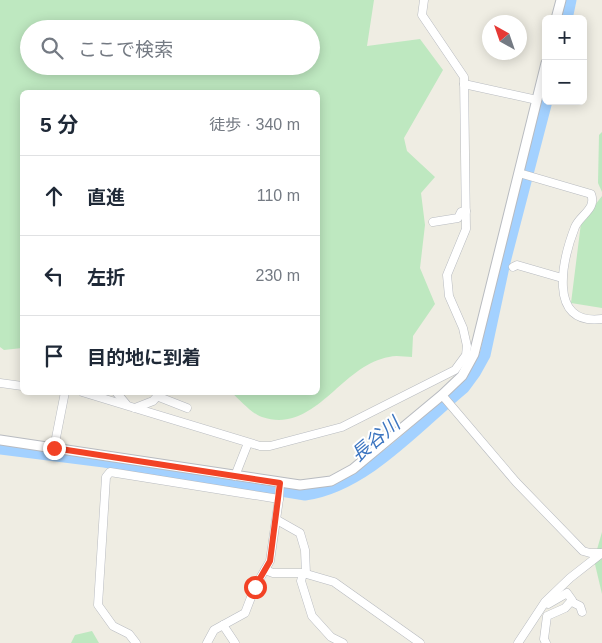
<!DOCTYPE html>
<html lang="ja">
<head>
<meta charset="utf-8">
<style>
  body { margin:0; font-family:Helvetica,"Noto Sans JP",sans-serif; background:#f6f6f7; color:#1f2937 }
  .controls { position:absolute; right:15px; top:15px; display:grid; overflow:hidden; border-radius:8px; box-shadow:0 2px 12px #0003 }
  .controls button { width:45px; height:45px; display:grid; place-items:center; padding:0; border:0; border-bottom:1px solid #e0e1e3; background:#fff; color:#1f2937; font:25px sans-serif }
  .compass { position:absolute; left:482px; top:15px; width:45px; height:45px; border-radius:50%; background:#fff; box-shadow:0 2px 12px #0003; rotate:320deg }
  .stop { position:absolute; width:15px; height:15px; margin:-11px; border:4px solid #f24225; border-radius:50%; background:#fff }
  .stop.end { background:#f24225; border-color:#fff; box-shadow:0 1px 5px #0008 }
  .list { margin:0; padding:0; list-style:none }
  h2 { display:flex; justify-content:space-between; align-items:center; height:65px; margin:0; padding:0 20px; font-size:21px }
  h2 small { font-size:16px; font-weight:400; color:#747a83 }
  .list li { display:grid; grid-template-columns:32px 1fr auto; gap:15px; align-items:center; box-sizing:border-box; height:80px; padding:0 20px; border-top:1px solid #e0e1e3 }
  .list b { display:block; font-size:19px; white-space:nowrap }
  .list em { font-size:16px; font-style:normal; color:#747a83 }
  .icon { flex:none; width:28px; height:28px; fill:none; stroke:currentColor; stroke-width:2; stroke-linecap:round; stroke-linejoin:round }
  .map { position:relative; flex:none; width:602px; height:643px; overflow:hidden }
  .search { position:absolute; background:#fff; box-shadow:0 2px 12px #0003; left:20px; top:20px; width:300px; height:55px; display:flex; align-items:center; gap:12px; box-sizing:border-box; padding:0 18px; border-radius:28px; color:#747a83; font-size:19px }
  .panel { position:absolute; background:#fff; box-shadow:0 2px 12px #0003; left:20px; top:90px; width:300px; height:305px; border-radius:8px }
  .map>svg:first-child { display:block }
</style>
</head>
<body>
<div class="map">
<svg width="602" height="643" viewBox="0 0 602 643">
  <rect width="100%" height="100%" fill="#efede3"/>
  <!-- green -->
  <g fill="#bee8c0" fill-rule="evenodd">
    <path d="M0 0H374L367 46 420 39 443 70 404 138 407 151 435 177 421 193 425 225 420 268 435 304 413 336 412 357C405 357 396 355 389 357 341 365 315 435 262 417 252 414 240 400 232 393L318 392V92H22V348L4 350 0 347ZM29 29H311V66H29Z"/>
    <polygon points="602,132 602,192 598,183 599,135"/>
    <polygon points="602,196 602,308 571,303 581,223"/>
    <polygon points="602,532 602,594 594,560"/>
    <polygon points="92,631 99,643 71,643 75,635"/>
  </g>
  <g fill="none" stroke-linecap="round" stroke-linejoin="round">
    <!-- river -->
    <g stroke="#a3d1ff" stroke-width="11">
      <polyline points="567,19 571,0"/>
      <path d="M0 449 104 462 305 495C365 487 418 426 464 388L475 373 485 355 505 262 547 101"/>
    </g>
    <defs>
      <g id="minor">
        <polyline points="464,84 537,100"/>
        <path d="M519 173 591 194C597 209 580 215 575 227 563 258 546 326 602 319"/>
        <polyline points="433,222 458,218 461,212 466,211"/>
        <polyline points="513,267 517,265 562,278"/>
        <polyline points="0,383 22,386"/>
        <polyline points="82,392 260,446 270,446 342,427 455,370 466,355 467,346 463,328 449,296 447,275 466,229 464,77 422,15 424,0"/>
        <polyline points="116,392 126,404"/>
        <polyline points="442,395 516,482 583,551 590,553 602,553"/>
        <polyline points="159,397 187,408"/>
        <polyline points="135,408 153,401 161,392"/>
        <polyline points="54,448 65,392"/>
        <polyline points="235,476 248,443"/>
        <polyline points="277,520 300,533 305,550 306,574"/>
        <polyline points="265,570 273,573 303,573 334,582 420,643"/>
        <polyline points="303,573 301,581 312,616 331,637 343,643"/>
        <polyline points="572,602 580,606 582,612"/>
        <polyline points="546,603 548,604 567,593 572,600 565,608 547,616 544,639 546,643"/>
        <polyline points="223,625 235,643"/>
        <polyline points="136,643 129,634 113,626 98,605 106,477 110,472 279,499 280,483"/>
        <polyline points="207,643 214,630 245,613 255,587 270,561 279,499"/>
        <polyline points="518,643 545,602 570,578 602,553"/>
      </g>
      <g id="tertiary">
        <polyline points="556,19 561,0"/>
        <polyline points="0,440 300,485 331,481 353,469 442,395 462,376 474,354 546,63"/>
      </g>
    </defs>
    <!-- minor casing -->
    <use href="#minor" stroke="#b8bbc0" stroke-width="9"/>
    <!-- tertiary casing -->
    <use href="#tertiary" stroke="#b8bbc0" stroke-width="11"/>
    <!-- minor -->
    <use href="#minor" stroke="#fff" stroke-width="8"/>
    <!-- tertiary -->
    <use href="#tertiary" stroke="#fff" stroke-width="9"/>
  </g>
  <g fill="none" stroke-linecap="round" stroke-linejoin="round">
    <!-- route -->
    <polyline stroke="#f24225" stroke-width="6" points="54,448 280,483 270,561 255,587"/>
  </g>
  <g text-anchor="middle" stroke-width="4" stroke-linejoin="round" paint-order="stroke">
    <!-- water labels -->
    <g font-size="19" font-style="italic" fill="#3c75c0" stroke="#fff">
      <text transform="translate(375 439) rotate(-40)" y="7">長谷川</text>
    </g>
  </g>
</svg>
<div class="controls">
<button>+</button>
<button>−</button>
</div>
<svg class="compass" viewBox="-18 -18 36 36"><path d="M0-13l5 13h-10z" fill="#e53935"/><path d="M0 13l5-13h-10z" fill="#747a83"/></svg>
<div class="stop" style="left:255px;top:587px"></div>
<div class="stop end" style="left:54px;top:448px"></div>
<div class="search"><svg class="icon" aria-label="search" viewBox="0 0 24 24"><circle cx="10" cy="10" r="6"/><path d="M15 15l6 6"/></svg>ここで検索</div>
<section class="panel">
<h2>5 分<small>徒歩 · 340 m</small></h2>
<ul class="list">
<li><svg class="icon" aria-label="ahead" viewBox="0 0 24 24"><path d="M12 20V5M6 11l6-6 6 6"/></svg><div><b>直進</b></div><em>110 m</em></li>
<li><svg class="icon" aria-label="left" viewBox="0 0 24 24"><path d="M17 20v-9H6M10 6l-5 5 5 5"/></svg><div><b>左折</b></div><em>230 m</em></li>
<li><svg class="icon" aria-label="arrive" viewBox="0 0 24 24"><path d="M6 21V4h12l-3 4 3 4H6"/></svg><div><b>目的地に到着</b></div></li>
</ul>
</section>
</div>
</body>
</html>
